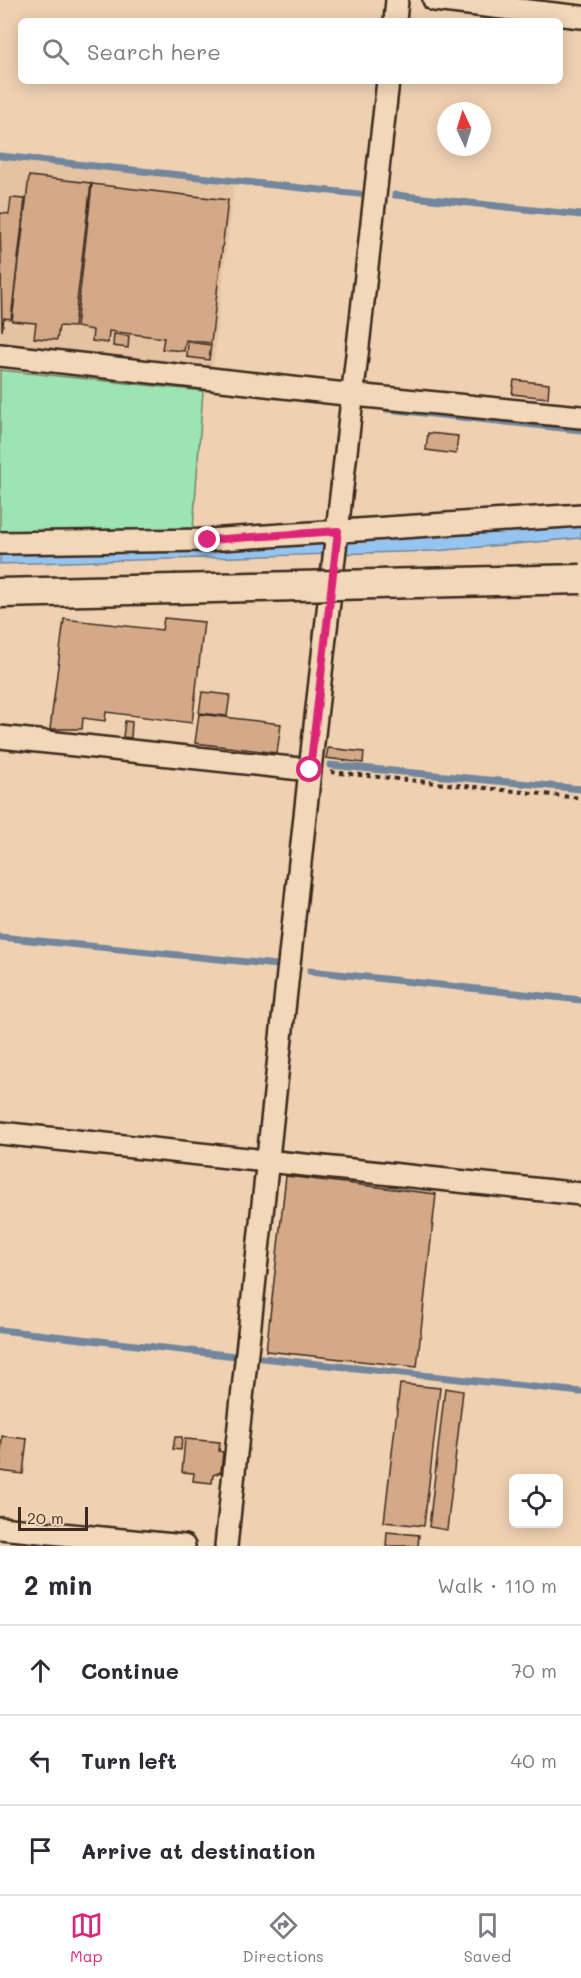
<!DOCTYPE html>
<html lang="en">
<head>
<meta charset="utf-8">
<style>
  body { margin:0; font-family:Mali,sans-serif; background:#f7f7f7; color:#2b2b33 }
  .controls { position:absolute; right:18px; bottom:18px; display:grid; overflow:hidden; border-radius:9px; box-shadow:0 3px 15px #0003 }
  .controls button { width:54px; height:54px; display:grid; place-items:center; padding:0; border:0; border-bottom:2px solid #e1e1e2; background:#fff; color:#2b2b33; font:30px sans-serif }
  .compass { position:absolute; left:437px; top:102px; width:54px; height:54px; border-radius:50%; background:#fff; box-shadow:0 3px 15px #0003; rotate:356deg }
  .scale { position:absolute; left:18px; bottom:15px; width:70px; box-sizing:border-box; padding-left:6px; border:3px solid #3b2a1e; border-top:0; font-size:16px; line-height:21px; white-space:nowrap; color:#3b2a1e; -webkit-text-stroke:4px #f2d7b9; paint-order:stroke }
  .stop { position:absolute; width:18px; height:18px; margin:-14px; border:4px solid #db2777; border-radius:50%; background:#fff }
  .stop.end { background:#db2777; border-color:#fff; box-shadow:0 2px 6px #0008 }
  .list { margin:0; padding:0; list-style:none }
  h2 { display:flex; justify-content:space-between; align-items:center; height:78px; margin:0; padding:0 24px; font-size:26px }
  h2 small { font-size:20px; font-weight:400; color:#7c7c81 }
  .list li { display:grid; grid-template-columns:39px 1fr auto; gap:18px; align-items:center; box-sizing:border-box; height:90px; padding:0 24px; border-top:2px solid #e1e1e2 }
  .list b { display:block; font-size:22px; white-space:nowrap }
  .list em { font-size:20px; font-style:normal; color:#7c7c81 }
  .icon { flex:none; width:33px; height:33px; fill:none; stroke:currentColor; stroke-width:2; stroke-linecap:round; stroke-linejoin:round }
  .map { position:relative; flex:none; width:581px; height:1546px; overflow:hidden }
  .search { position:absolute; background:#fff; box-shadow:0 3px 15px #0003; left:18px; right:18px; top:18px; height:66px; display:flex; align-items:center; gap:15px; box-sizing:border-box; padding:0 21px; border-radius:9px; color:#7c7c81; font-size:22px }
  .sheet { height:348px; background:#fff }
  nav { display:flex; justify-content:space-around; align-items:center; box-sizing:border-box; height:84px; border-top:2px solid #e1e1e2; background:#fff; font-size:16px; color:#7c7c81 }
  nav a { display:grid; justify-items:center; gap:3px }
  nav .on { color:#db2777 }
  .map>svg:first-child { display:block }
</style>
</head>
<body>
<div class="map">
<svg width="581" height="1546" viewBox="0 0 581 1546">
  <rect width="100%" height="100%" fill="#efd1b2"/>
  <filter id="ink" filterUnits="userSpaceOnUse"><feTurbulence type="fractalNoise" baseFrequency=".0167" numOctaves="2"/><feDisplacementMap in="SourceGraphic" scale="12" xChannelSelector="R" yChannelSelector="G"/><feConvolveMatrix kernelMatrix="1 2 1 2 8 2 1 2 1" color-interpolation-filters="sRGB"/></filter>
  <g filter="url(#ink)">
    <!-- built -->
    <polygon fill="#e4c2a2" points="0,160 234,182 213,367 0,343"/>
    <!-- green -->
    <polygon fill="#9ce4b1" stroke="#6c8768" stroke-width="1.5" points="0,370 203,391 193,530 0,532"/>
    <!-- water -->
    <polygon fill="#96c4f1" stroke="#72869d" stroke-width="1.5" points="581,523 581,538 435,551 0,564 0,549"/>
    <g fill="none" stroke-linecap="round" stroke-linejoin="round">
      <!-- stream -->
      <g stroke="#72869d" stroke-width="7">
        <polyline points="0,156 359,194"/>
        <polyline points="395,195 581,215"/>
        <polyline points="386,409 581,430"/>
        <polyline points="330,765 581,789"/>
        <polyline points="0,937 277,965"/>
        <polyline points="310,971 581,1000"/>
        <polyline points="0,1330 236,1356"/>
        <polyline points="262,1358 581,1392"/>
      </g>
    </g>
    <!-- building -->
    <g fill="#d3a988" stroke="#3b2a1e" stroke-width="1.5">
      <polygon points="29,176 91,183 74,327 59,326 57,340 34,338 36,323 12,321"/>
      <polygon points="92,184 228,200 211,343 186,340 184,351 162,349 164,338 109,331 108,343 92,341 93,330 76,327"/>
      <polygon points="11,198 25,199 11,319 4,318 2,331 0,213 9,214"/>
      <polygon points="114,334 129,336 128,348 113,346"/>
      <polygon points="188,342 211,345 209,360 187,357"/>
      <polygon points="514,380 549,384 548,398 512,394"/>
      <polygon points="428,433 458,436 456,454 426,450"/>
      <polygon points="164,618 204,622 192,723 106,712 105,721 83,718 82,729 50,729 64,619 162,630"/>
      <polygon points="202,692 230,695 227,716 199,713"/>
      <polygon points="199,714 281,724 277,753 195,743"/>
      <polygon points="125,721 132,722 131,738 123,737"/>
      <polygon points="328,748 364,752 363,763 326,758"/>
      <polygon points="286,1176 436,1194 417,1367 266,1351"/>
      <polygon points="400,1384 440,1388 424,1526 384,1522"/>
      <polygon points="445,1388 463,1391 447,1530 429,1527"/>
      <polygon points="2,1436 27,1439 23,1474 0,1471"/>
      <polygon points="175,1437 182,1437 181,1450 173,1449"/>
      <polygon points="185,1439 220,1442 219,1451 223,1452 221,1472 213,1475 212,1483 193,1481 194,1473 182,1472"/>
      <polygon points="387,1532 419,1535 418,1546 386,1546"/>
    </g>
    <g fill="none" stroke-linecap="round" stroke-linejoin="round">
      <defs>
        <g id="street">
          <polyline points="434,0 581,17"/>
          <polyline points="395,21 397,0"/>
          <polyline points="0,355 354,395 581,417"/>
          <polyline points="0,543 208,540 581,515"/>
          <polyline points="0,737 310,770"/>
          <polyline points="0,1133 581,1194"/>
          <polyline points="0,1528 184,1546"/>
          <polyline points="226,1546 310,770 388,81"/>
        </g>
        <polyline id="secondary" points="0,593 174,589"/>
      </defs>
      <!-- street casing -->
      <use href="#street" stroke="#3b2a1e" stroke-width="26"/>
      <!-- secondary casing -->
      <use href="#secondary" stroke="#3b2a1e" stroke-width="33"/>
      <!-- path -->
      <polyline stroke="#3b2a1e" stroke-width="4" stroke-dasharray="4.5 4.5" stroke-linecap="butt" points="331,772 581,798"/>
      <!-- street -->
      <use href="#street" stroke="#f2d7b9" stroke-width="21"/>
      <!-- secondary -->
      <use href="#secondary" stroke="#f2d7b9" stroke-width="28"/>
      <defs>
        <polyline id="secondary-bridge" points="174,589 581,579"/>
      </defs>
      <!-- secondary-bridge casing -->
      <use href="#secondary-bridge" stroke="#3b2a1e" stroke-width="33" stroke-linecap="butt"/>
      <!-- secondary-bridge -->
      <use href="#secondary-bridge" stroke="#f2d7b9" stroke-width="28"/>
    </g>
  </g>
  <g fill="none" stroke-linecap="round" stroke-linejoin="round" filter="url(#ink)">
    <!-- route -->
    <polyline stroke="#db2777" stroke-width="8" points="208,540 338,531 310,770"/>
  </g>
</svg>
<div class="controls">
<button><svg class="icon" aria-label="locate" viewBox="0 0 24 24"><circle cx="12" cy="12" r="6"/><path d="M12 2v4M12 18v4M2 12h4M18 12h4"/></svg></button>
</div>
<svg class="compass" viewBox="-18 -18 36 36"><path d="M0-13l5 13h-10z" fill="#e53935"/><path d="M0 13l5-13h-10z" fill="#7c7c81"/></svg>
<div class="scale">20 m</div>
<div class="stop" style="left:310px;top:770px"></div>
<div class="stop end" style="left:208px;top:540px"></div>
<div class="search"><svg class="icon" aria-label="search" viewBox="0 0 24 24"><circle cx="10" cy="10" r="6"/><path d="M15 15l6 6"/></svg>Search here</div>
</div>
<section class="sheet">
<h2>2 min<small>Walk · 110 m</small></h2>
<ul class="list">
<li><svg class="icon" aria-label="ahead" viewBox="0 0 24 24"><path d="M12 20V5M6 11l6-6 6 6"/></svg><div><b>Continue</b></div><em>70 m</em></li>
<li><svg class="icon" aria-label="left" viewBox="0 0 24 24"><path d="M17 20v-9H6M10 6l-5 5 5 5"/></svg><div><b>Turn left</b></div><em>40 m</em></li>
<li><svg class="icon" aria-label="arrive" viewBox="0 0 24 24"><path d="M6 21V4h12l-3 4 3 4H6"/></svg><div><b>Arrive at destination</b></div></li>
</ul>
</section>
<nav>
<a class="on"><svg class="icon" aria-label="map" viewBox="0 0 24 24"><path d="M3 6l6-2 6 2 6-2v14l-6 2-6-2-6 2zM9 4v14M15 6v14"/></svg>Map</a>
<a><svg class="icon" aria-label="directions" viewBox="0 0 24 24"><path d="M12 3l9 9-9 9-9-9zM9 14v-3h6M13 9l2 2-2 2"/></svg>Directions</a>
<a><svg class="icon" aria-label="saved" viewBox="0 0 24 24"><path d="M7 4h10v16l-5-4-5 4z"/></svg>Saved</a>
</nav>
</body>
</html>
